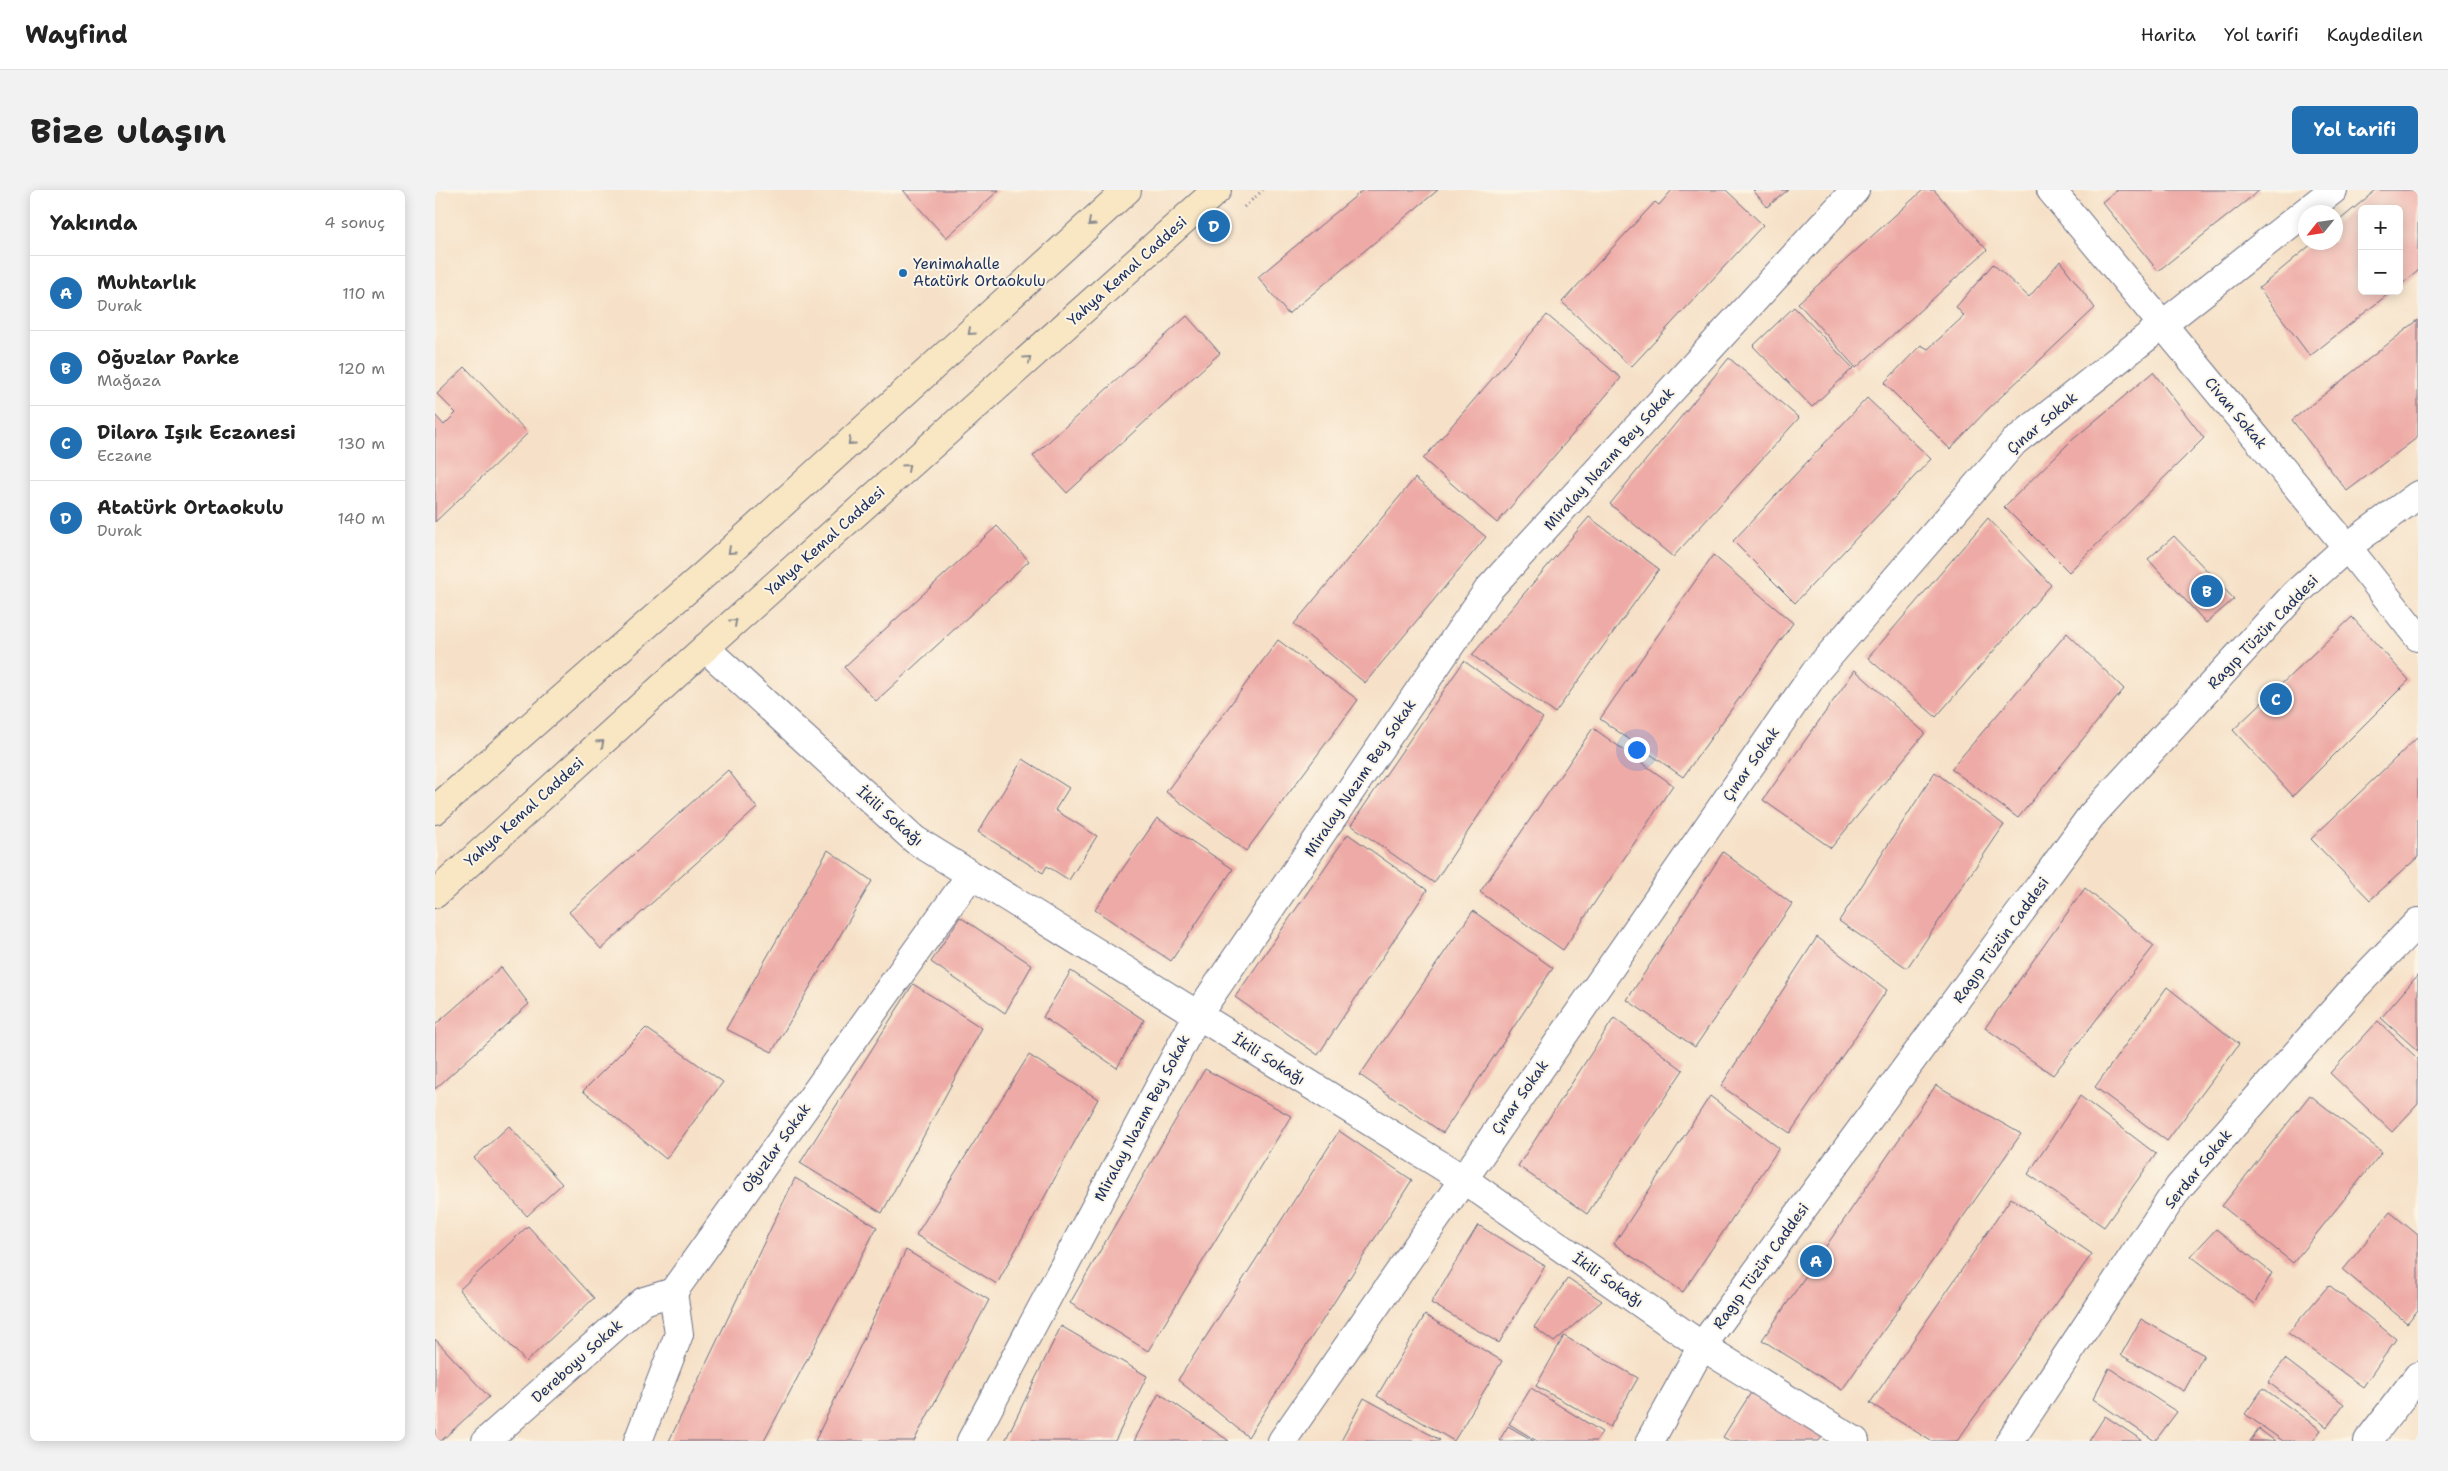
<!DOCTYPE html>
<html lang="tr">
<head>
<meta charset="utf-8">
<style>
  body { margin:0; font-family:"Shantell Sans",sans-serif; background:#f2f2f2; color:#222 }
  .controls { position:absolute; right:15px; top:15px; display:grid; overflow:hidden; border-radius:8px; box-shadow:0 2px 12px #0003 }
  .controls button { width:45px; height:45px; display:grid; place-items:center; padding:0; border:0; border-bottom:1px solid #e0e0e0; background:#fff; color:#222; font:25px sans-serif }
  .compass { position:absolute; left:1863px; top:15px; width:45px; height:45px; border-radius:50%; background:#fff; box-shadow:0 2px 12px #0003; rotate:240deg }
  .you { position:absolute; left:1201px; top:559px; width:18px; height:18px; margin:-12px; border:4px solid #fff; border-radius:50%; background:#1a73e8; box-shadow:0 0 0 8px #1a73e833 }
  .badge { display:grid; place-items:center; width:32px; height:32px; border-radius:50%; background:#1f6fb2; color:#fff; font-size:16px; font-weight:700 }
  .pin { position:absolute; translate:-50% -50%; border:2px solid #fff; box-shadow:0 1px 5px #0006 }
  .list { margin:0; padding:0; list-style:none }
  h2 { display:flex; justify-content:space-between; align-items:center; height:65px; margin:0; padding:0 20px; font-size:21px }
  h2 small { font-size:16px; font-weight:400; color:#767676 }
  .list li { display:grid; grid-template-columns:32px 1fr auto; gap:15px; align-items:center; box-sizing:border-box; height:75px; padding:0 20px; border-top:1px solid #e0e0e0 }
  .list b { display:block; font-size:19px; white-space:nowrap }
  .list p { margin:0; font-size:16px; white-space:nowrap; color:#767676 }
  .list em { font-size:16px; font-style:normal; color:#767676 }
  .map { position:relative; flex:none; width:1983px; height:1251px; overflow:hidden; border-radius:8px }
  header { display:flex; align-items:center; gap:30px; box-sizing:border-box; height:70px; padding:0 25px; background:#fff; border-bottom:1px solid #e0e0e0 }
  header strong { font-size:24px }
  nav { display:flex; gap:28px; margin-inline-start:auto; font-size:18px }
  .intro { display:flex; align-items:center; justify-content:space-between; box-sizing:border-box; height:120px; padding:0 30px }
  h1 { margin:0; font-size:35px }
  .button { padding:12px 22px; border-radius:8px; background:#1f6fb2; color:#fff; font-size:18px; font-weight:700 }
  main { display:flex; gap:30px; padding:0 30px }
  aside { flex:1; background:#fff; border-radius:8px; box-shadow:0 2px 12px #0003 }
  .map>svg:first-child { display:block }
</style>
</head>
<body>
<header>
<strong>Wayfind</strong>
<nav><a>Harita</a><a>Yol tarifi</a><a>Kaydedilen</a></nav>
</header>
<div class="intro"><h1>Bize ulaşın</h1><a class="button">Yol tarifi</a></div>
<main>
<aside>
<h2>Yakında<small>4 sonuç</small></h2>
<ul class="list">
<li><span class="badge">A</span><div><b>Muhtarlık</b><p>Durak</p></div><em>110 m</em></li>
<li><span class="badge">B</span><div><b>Oğuzlar Parke</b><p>Mağaza</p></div><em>120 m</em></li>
<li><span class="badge">C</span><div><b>Dilara Işık Eczanesi</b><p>Eczane</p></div><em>130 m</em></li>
<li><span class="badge">D</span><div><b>Atatürk Ortaokulu</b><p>Durak</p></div><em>140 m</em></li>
</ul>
</aside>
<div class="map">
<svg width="1983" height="1251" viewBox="0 0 1983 1251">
  <rect width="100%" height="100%" fill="#fcf5e5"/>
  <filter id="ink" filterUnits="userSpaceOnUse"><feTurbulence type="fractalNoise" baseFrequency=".02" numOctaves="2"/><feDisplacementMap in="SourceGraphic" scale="10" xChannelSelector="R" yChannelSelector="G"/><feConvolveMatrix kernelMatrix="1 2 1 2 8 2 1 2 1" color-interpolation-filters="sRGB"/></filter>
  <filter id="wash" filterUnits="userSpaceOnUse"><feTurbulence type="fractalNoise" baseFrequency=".0096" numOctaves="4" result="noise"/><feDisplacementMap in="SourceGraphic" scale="20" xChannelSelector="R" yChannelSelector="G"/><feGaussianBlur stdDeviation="1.12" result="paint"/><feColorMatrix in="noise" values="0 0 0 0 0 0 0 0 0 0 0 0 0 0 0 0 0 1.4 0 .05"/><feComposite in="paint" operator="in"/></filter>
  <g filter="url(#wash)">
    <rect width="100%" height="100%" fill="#f6e1c8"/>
    <g id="blocks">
      <!-- building -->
      <g fill="#eeaaa6">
        <polygon points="468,0 564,0 511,48"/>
        <polygon points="928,0 1003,0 853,124 823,87"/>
        <polygon points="1237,0 1291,0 1328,35 1196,177 1127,112 1220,12 1224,15"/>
        <polygon points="1318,0 1353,0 1332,17"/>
        <polygon points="1488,0 1499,0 1552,60 1421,178 1363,113"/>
        <polygon points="1682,0 1825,0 1723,81 1667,12"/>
        <polygon points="1941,0 1983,0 1983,81 1964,96 1964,19 1927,19 1927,101 1957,101 1875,166 1824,98 1879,52 1900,52 1900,34"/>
        <polygon points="1625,71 1660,118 1552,220 1515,259 1449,193 1486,155 1493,159 1529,126 1521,117 1558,74 1594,107"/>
        <polygon points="1359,117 1418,178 1377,217 1318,156"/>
        <polygon points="1112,125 1186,188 1062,333 988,269"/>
        <polygon points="752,126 785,163 632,303 598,266"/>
        <polygon points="1983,130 1983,247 1912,301 1857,230"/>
        <polygon points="1294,168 1364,228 1238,367 1175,314"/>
        <polygon points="30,177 93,243 0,332 0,225 9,235 21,223 2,204"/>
        <polygon points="1718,182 1769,248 1634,382 1569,317 1636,251"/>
        <polygon points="1432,208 1496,269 1360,413 1298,351"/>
        <polygon points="980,288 1051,347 930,493 859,434"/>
        <polygon points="1154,327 1224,379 1120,523 1037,465"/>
        <polygon points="1553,328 1616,395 1501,527 1433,468"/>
        <polygon points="562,336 594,371 441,511 409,477"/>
        <polygon points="1739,346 1799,409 1771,433 1713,369"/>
        <polygon points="1278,365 1358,433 1248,587 1165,529"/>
        <polygon points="1917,427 1974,490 1858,606 1798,540"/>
        <polygon points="1632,443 1689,499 1583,628 1516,579"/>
        <polygon points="843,450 923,510 811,661 731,602"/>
        <polygon points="1029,471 1108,528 999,693 916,635"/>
        <polygon points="1420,480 1490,543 1396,658 1328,610"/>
        <polygon points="1158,538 1238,595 1128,760 1045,702"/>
        <polygon points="1983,547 1983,667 1935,710 1876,649"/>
        <polygon points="588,569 634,598 620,620 662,646 634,690 612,676 608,683 543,642"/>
        <polygon points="293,580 322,618 166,759 134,722"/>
        <polygon points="1500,582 1569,635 1472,778 1404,731"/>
        <polygon points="722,628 798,679 736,771 660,720"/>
        <polygon points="913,644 992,700 883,865 800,807"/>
        <polygon points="393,660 437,691 337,862 291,839"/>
        <polygon points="1288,662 1357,714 1260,857 1192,810"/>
        <polygon points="1650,698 1719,756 1618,885 1550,838"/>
        <polygon points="1038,721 1118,778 1008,943 925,885"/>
        <polygon points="525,727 597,775 570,823 496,772"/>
        <polygon points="1382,747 1452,800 1355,943 1286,896"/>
        <polygon points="66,777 94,814 0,899 0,835"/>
        <polygon points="636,781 709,830 682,878 608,827"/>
        <polygon points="1983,785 1983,861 1946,828"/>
        <polygon points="478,794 547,838 447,1023 365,973"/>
        <polygon points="1732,797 1804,854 1732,951 1660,897"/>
        <polygon points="1179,828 1248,880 1152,1024 1083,976"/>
        <polygon points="1943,831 1983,869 1983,914 1957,942 1895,883"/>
        <polygon points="211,838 288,892 231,969 148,901"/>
        <polygon points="594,865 663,909 562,1094 481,1045"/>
        <polygon points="770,879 856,926 713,1161 635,1113"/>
        <polygon points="1501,895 1586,944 1407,1200 1327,1150"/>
        <polygon points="1875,905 1947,962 1858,1073 1787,1016"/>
        <polygon points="1275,906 1344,958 1248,1102 1179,1054"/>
        <polygon points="1645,906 1721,964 1669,1037 1593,984"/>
        <polygon points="74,936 127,994 92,1026 39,968"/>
        <polygon points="904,941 977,990 813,1247 743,1190"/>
        <polygon points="360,988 442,1037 329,1251 234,1251"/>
        <polygon points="1576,1008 1657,1064 1522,1251 1496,1251 1435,1213"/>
        <polygon points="1955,1022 1983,1045 1983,1120 1972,1133 1908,1080"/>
        <polygon points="1043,1035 1110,1076 1064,1153 996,1113"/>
        <polygon points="93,1036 159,1108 91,1172 24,1100"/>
        <polygon points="1781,1039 1837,1083 1819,1114 1756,1066"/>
        <polygon points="471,1060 554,1110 479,1251 380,1251"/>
        <polygon points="1133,1088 1167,1111 1119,1152 1099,1137"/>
        <polygon points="1894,1095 1961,1149 1928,1197 1853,1143"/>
        <polygon points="990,1125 1067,1171 1019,1251 942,1206"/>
        <polygon points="1706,1129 1769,1165 1749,1201 1686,1165"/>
        <polygon points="626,1136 712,1186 680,1251 570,1251"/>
        <polygon points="1129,1146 1203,1188 1175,1237 1101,1196"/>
        <polygon points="0,1149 54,1207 6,1251 0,1251"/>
        <polygon points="1850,1169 1909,1214 1892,1237 1833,1192"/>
        <polygon points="1674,1178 1742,1222 1720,1251 1658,1209"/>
        <polygon points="1096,1198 1167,1242 1161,1251 1102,1251 1074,1234"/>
        <polygon points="1828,1198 1886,1240 1878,1251 1848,1251 1810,1224"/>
        <polygon points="1317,1201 1388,1245 1384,1251 1295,1251 1288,1247"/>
        <polygon points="724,1203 794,1251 699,1251"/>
        <polygon points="929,1208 1005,1250 1004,1251 906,1251"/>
        <polygon points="1670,1226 1708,1251 1654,1251"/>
        <polygon points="1073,1236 1099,1251 1064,1251"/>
        <polygon points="1824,1239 1840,1251 1815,1251"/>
      </g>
    </g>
  </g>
  <g filter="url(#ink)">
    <use href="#blocks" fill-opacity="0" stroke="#686d83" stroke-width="1"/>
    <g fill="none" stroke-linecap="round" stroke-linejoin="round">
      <defs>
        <g id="minor">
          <polyline points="1616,0 1912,357 1983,447"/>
          <polyline points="270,458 480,650 1028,989 1267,1156 1420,1251"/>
          <polyline points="51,1251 209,1111 238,1102"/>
          <polyline points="203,1251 244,1144 238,1102 535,686"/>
          <polyline points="536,1251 763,824 1053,400 1420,0"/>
          <polyline points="847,1251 1381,481 1579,252 1898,0"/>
          <polyline points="1575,1251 1744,997 1919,798 1983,732"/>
          <polyline points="1933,1251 1983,1186"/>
        </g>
        <polyline id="tertiary" points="1215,1251 1267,1156 1656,626 1860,404 1912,357 1983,305"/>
        <g id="secondary">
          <polyline points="0,620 271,383 692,0"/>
          <polyline points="0,704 270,458 782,0"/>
        </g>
      </defs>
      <!-- minor casing -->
      <use href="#minor" stroke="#686d83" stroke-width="30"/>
      <!-- tertiary casing -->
      <use href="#tertiary" stroke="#686d83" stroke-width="30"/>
      <!-- secondary casing -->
      <use href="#secondary" stroke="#686d83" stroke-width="30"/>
      <!-- path -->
      <polyline stroke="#686d83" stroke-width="3" stroke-dasharray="1 4" stroke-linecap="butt" points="809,17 828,0"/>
      <!-- minor -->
      <use href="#minor" stroke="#fff" stroke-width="28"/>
      <!-- tertiary -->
      <use href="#tertiary" stroke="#fff" stroke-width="28"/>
      <!-- secondary -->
      <use href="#secondary" stroke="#f9e7c3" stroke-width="28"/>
    </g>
    <!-- one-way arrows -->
    <defs><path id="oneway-chevron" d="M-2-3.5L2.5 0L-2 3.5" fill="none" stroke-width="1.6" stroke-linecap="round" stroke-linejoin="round" transform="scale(1.25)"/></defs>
    <g stroke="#8a8b90">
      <use href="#oneway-chevron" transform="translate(656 33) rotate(138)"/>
      <use href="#oneway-chevron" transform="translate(536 142) rotate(138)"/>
      <use href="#oneway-chevron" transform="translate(593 169) rotate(-42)"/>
      <use href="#oneway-chevron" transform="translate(416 252) rotate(138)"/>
      <use href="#oneway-chevron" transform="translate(472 277) rotate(-42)"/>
      <use href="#oneway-chevron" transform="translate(296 361) rotate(138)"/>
      <use href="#oneway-chevron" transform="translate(299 432) rotate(-42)"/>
      <use href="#oneway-chevron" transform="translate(166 553) rotate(-42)"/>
    </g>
  </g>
  <!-- markers -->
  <circle fill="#1f6fb2" stroke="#fcf5e5" stroke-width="2" cx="468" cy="83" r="5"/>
  <g text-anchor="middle" stroke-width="4" stroke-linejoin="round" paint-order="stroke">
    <!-- poi labels -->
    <g font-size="15" fill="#1b2f5e" stroke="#fcf5e5" text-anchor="start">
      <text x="478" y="79">Yenimahalle<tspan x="478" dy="17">Atatürk Ortaokulu</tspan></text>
    </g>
    <!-- street labels -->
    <g font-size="15" fill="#1b2f5e" stroke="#fcf5e5">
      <text transform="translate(692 81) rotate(-42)" y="5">Yahya Kemal Caddesi</text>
      <text transform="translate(1801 223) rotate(50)" y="5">Civan Sokak</text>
      <text transform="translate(1607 233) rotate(-40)" y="5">Çınar Sokak</text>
      <text transform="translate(1174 269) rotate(-48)" y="5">Miralay Nazım Bey Sokak</text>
      <text transform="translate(390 351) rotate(-42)" y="5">Yahya Kemal Caddesi</text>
      <text transform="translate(1828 442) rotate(-46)" y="5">Ragıp Tüzün Caddesi</text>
      <text transform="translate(1316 574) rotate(-55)" y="5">Çınar Sokak</text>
      <text transform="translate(925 588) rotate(-56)" y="5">Miralay Nazım Bey Sokak</text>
      <text transform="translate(89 622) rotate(-42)" y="5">Yahya Kemal Caddesi</text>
      <text transform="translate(455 626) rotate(41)" y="5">İkili Sokağı</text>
      <text transform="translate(1566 750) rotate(-54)" y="5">Ragıp Tüzün Caddesi</text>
      <text transform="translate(834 869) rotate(32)" y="5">İkili Sokağı</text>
      <text transform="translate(1085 907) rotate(-55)" y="5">Çınar Sokak</text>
      <text transform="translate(707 928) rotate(-62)" y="5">Miralay Nazım Bey Sokak</text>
      <text transform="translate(341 958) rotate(-54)" y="5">Oğuzlar Sokak</text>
      <text transform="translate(1763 979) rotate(-51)" y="5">Serdar Sokak</text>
      <text transform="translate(1326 1076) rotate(-54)" y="5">Ragıp Tüzün Caddesi</text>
      <text transform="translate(1173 1090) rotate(35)" y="5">İkili Sokağı</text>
      <text transform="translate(142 1171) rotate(-42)" y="5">Dereboyu Sokak</text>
    </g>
  </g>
</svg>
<div class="controls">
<button>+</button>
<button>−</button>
</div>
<svg class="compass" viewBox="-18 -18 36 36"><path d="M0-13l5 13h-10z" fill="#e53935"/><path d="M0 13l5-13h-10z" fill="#767676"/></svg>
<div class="you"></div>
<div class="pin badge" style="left:1381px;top:1071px">A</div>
<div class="pin badge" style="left:1772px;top:401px">B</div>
<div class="pin badge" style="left:1841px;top:509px">C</div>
<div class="pin badge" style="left:779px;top:36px">D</div>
</div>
</main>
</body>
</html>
